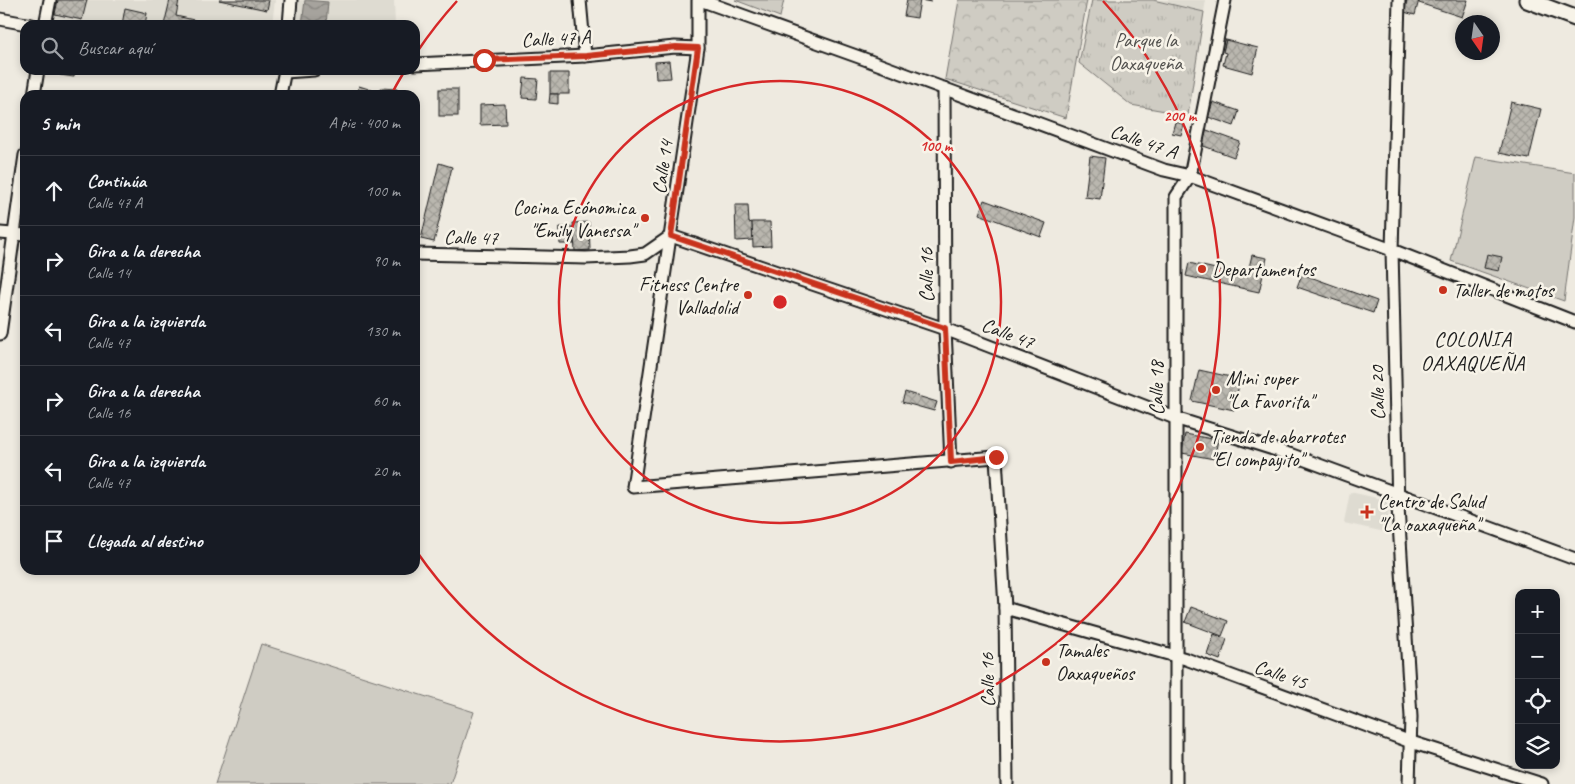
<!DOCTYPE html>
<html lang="es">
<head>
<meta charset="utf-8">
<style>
  body { margin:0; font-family:Caveat,sans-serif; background:#20242c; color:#f1f3f6 }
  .controls { position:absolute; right:15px; bottom:15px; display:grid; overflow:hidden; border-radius:10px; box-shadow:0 2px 8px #0003 }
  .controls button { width:45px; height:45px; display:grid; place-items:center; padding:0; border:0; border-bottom:1px solid #363941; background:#171b24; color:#f1f3f6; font:25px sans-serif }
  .compass { position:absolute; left:1455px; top:15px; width:45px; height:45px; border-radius:50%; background:#171b24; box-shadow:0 2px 8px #0003; rotate:167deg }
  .stop { position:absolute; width:15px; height:15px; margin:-11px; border:4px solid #c8321e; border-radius:50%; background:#fff }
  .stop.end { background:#c8321e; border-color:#fff; box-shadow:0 1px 5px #0008 }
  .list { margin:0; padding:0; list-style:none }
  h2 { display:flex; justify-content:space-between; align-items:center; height:65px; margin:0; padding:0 20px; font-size:21px }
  h2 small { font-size:16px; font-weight:400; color:#9ea1a6 }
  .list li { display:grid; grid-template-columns:32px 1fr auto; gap:15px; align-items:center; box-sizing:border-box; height:70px; padding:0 20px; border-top:1px solid #363941 }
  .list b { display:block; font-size:19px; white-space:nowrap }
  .list p { margin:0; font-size:16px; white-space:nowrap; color:#9ea1a6 }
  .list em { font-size:16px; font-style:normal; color:#9ea1a6 }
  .icon { flex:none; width:28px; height:28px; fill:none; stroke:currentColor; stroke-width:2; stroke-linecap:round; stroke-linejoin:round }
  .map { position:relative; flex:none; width:1575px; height:784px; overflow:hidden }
  .search { position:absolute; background:#171b24; box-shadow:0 2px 8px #0003; left:20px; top:20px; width:400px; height:55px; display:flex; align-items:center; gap:12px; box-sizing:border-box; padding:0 18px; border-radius:15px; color:#9ea1a6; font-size:19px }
  .panel { position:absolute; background:#171b24; box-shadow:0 2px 8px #0003; left:20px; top:90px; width:400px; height:485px; border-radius:15px }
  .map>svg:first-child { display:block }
</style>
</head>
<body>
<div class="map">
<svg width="1575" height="784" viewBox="0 0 1575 784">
  <defs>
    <pattern id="forest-crowns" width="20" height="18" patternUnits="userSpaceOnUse" patternTransform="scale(1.25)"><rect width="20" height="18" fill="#cfccc3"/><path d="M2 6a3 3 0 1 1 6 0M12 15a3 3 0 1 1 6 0" fill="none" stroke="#b1afa7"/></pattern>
    <pattern id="park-tufts" width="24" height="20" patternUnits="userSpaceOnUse" patternTransform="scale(1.25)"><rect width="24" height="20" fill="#cfccc3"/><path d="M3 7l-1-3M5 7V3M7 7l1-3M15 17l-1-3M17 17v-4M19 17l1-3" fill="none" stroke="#b1afa7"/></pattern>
    <pattern id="water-waves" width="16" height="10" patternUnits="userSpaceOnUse" patternTransform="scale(1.25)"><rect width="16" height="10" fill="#a6a39d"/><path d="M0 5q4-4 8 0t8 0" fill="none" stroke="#86847f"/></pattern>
    <pattern id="building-cross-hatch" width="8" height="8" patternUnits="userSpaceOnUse" patternTransform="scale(1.25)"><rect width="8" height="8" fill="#bab7af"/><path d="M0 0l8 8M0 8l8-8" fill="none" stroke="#9f9d96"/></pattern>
  </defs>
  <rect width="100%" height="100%" fill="#eeeae0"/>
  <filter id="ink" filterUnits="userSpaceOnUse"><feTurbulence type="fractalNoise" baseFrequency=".02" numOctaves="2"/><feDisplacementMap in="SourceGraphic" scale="10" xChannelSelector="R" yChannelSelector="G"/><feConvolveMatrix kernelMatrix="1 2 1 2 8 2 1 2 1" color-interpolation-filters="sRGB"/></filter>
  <g filter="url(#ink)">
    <!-- built -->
    <g fill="#dedbd1">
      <polygon points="51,0 275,0 272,25 52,25 47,24"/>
      <polygon points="296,0 394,0 395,25 294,25"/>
      <polygon points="1153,0 1206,0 1204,12"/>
      <polygon points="1350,492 1391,501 1385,532 1344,523"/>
    </g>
    <!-- grass -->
    <g fill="#cfccc3" stroke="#767470">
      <polygon points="735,0 784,0 780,17"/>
      <polygon points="1476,157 1575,173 1575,217 1564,301 1451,261"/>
      <polygon points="261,644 474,712 450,784 215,784"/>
    </g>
    <!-- forest -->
    <polygon fill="url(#forest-crowns)" stroke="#767470" points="959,0 1087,0 1066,118 945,79"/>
    <!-- park -->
    <polygon fill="url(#park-tufts)" stroke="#767470" points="1092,0 1153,0 1204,12 1188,115 1131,105 1079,63"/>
    <!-- water -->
    <polygon fill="url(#water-waves)" stroke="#6f6d69" points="305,0 328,2 326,25 302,25"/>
    <!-- building -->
    <g fill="url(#building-cross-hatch)" stroke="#1c1c1c">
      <polygon points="58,0 87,0 82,20 55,14"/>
      <polygon points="170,0 179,0 176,16 216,25 164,25"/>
      <polygon points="219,0 269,0 267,10"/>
      <polygon points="907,0 931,0 931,2 920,0 917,18 904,16"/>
      <polygon points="1407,0 1419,0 1415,15 1404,12"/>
      <polygon points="1419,0 1468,0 1462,17 1419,3"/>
      <polygon points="125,8 147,13 145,25 122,25"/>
      <polygon points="1219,39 1226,40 1224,49 1217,48"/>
      <polygon points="1226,40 1258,48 1252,73 1223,65 1226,53 1223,52"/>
      <polygon points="669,61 671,78 656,79 655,62"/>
      <polygon points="61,70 75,70 74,77 60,75"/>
      <rect x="550" y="73" width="19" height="21"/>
      <polygon points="524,78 538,79 536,99 522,98"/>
      <polygon points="359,86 372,90 370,95 356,95"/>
      <polygon points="380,88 397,89 397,95 379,95"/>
      <rect x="439" y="89" width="19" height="27"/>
      <polygon points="403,90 416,91 415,102 415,95 403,95"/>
      <polygon points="550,94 558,94 558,104 549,103"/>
      <polygon points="1213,102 1239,111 1234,126 1208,117"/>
      <polygon points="1511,102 1541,109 1529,159 1499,153"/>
      <polygon points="505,104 506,124 480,125 480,105"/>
      <polygon points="1175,122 1184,124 1181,135 1172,133"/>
      <polygon points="1204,129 1240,142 1234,157 1198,144"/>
      <polygon points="1090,156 1105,158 1100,199 1085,197"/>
      <polygon points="439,163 452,167 434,242 421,239"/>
      <polygon points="984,200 1046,223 1041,237 979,214"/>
      <polygon points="735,205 748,205 749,223 752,222 753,240 736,241"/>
      <polygon points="589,222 590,250 575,251 573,223"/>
      <polygon points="752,222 770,222 771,246 753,247"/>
      <polygon points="559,227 573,227 574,244 560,244"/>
      <polygon points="1487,254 1502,257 1499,271 1484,268"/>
      <polygon points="1252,255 1267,258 1259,292 1186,276 1189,263 1247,276"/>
      <polygon points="1302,274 1377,301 1373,313 1297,287"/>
      <polygon points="1199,370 1240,379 1234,410 1192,401"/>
      <polygon points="905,392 937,402 934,411 902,402"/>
      <polygon points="1185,434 1218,440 1214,459 1182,453"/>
      <polygon points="1191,607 1228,621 1222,636 1185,622"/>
      <polygon points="1214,634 1227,639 1220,660 1207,655"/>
    </g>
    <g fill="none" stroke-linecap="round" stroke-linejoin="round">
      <defs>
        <g id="minor">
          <polyline points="580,0 585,56"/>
          <polyline points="698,0 698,48 633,487 996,457 1005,608 1007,784"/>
          <polyline points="700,0 859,57 1164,170 1190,176 1392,250 1575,322"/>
          <polyline points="1399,0 1392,250 1398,507 1411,717 1409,784"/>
          <polyline points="0,19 32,25"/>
          <polyline points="45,25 50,0"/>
          <polyline points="289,25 291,0"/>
          <polyline points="415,64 585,56 675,47 698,48"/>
          <polyline points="285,72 314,70"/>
          <polyline points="944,88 945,329 951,462"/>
          <polyline points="34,95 38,70"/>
          <polyline points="280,95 285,70"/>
          <polyline points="0,233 25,235"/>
          <polyline points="415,254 586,258 630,256 645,254 671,236 945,329 1175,418 1292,455 1575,559"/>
          <polyline points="0,334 25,155"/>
          <polyline points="1005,608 1186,659 1411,742 1542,784"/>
          <polyline points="1176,784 1176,197 1190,176 1225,0"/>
        </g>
        <polyline id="tertiary" points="1527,0 1575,18"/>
      </defs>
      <!-- minor casing -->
      <use href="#minor" stroke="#1c1c1c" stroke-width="15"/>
      <!-- tertiary casing -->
      <use href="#tertiary" stroke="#1c1c1c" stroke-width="19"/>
      <!-- minor -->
      <use href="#minor" stroke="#f7f3e8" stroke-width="11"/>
      <!-- tertiary -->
      <use href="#tertiary" stroke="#f7f3e8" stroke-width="15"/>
    </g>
  </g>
  <g fill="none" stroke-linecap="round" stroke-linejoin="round" filter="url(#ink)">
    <!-- route -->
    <polyline stroke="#c8321e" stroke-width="6" points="484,60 586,56 676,47 698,48 671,236 945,328 951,462 996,457"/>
  </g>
  <!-- distance rings -->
  <g fill="none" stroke="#d62828" stroke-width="2.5">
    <circle cx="780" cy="302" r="221"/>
    <path d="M391 95A441 441 0 0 1 404 72M417 52A441 441 0 0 1 457 1M1103 1A441 441 0 1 1 417 552"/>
  </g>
  <!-- markers -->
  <g fill="#c8321e" stroke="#f7f3e8" stroke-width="2">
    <circle cx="645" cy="218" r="5"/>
    <circle cx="1202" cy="269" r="5"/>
    <circle cx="1443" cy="290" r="5"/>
    <circle cx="748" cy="295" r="5"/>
    <circle cx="1216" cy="390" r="5"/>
    <circle cx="1200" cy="447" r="5"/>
    <path d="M1364.5 504.5h5v5h5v5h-5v5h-5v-5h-5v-5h5z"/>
    <circle cx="1046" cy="662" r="5"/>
  </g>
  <g text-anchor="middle" stroke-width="5" stroke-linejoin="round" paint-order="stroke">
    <!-- street labels -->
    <g font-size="20" fill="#1c1c1c" stroke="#f7f3e8">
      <text transform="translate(556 38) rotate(-3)" y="7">Calle 47 A</text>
      <text transform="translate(1144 141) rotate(19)" y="7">Calle 47 A</text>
      <text transform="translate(662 167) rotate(-82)" y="7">Calle 14</text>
      <text transform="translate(471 237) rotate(1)" y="7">Calle 47</text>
      <text transform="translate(926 275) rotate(-90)" y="7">Calle 16</text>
      <text transform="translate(1008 333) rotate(21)" y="7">Calle 47</text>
      <text transform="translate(1156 388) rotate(-90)" y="7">Calle 18</text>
      <text transform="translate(1377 393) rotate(-91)" y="7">Calle 20</text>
      <text transform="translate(1281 674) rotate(19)" y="7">Calle 45</text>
      <text transform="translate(987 680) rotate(-91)" y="7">Calle 16</text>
    </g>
    <!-- park labels -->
    <g font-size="20" fill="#52514e" stroke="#f7f3e8">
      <text x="1146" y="47">Parque la<tspan x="1146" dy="23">Oaxaqueña</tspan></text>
    </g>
    <!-- poi labels -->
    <g font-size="20" fill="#1c1c1c" stroke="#f7f3e8" text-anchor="start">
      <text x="635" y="214" text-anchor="end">Cocina Ecónomica<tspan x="635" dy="23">"Emily Vanessa"</tspan></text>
      <text x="1212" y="276">Departamentos</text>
      <text x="738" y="291" text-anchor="end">Fitness Centre<tspan x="738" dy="23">Valladolid</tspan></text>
      <text x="1453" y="297">Taller de motos</text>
      <text x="1226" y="385">Mini super<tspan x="1226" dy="23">"La Favorita"</tspan></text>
      <text x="1210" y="443">Tienda de abarrotes<tspan x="1210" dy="23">"El compayito"</tspan></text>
      <text x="1378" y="508">Centro de Salud<tspan x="1378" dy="23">"La oaxaqueña"</tspan></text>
      <text x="1056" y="657">Tamales<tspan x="1056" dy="23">Oaxaqueños</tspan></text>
    </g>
    <!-- neighbourhood labels -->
    <g font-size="21" letter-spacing="1" fill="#1c1c1c" stroke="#f7f3e8">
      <text x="1473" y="346">COLONIA<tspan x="1473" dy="24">OAXAQUEÑA</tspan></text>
    </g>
  </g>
  <circle cx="780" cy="302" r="8" fill="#d62828" stroke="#f7f3e8" stroke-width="2.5"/>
  <g font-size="15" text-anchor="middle" font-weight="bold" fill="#d62828" stroke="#f7f3e8" stroke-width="5" stroke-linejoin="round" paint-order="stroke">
    <text x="1180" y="121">200 m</text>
    <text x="936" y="151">100 m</text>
  </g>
</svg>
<div class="controls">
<button>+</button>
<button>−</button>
<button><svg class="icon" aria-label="locate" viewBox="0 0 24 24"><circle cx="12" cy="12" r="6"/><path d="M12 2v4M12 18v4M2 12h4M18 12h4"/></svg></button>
<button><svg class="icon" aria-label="layers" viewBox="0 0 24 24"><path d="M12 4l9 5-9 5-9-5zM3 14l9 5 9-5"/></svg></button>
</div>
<svg class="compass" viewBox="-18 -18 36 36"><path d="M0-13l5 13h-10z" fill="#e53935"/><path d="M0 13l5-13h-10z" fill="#9ea1a6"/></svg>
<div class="stop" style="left:484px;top:60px"></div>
<div class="stop end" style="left:996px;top:457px"></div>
<div class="search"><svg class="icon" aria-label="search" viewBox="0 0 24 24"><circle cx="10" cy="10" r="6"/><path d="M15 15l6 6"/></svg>Buscar aquí</div>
<section class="panel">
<h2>5 min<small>A pie · 400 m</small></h2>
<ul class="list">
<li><svg class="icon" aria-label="ahead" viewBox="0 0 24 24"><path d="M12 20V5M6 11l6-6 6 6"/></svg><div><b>Continúa</b><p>Calle 47 A</p></div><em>100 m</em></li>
<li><svg class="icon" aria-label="right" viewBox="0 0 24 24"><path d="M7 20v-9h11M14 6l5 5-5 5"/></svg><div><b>Gira a la derecha</b><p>Calle 14</p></div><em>90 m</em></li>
<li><svg class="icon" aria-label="left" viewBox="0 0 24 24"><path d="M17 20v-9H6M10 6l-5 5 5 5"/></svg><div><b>Gira a la izquierda</b><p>Calle 47</p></div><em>130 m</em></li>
<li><svg class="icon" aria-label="right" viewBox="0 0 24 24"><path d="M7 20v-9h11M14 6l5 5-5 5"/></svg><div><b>Gira a la derecha</b><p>Calle 16</p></div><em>60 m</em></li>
<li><svg class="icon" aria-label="left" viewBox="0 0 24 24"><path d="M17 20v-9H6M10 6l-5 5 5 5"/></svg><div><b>Gira a la izquierda</b><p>Calle 47</p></div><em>20 m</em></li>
<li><svg class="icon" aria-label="arrive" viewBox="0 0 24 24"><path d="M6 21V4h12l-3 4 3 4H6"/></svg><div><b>Llegada al destino</b></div></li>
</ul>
</section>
</div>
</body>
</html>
